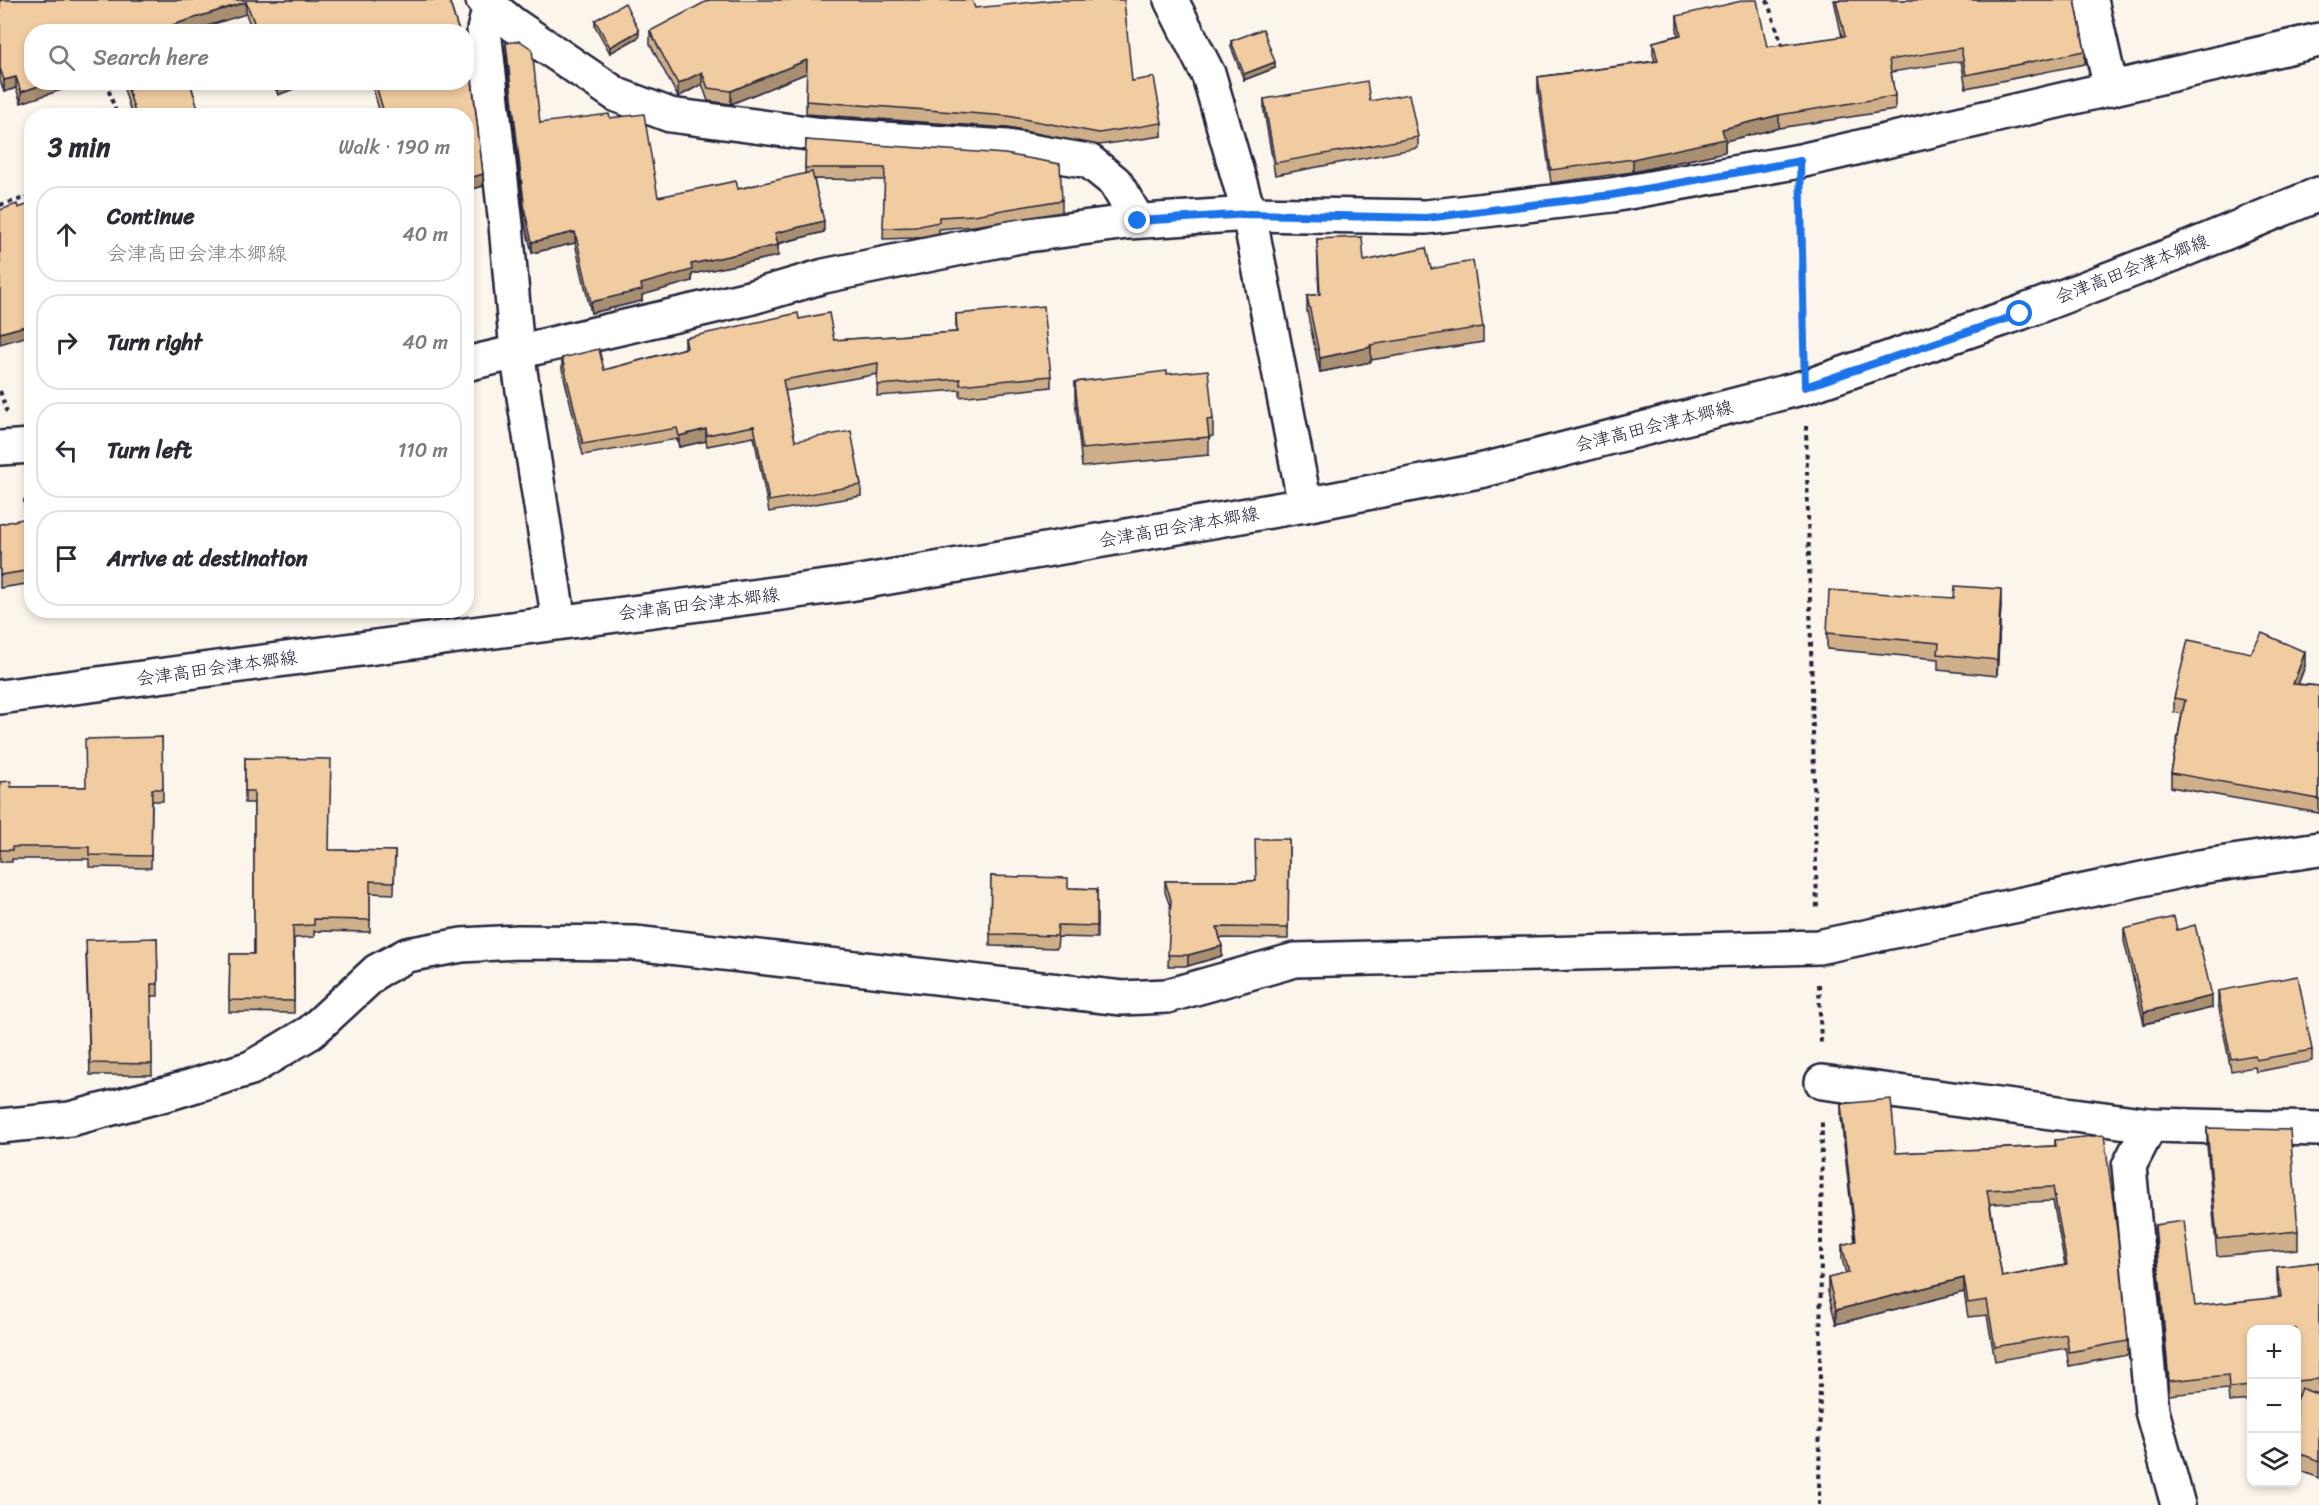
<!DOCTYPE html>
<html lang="en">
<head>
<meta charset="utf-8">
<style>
  body { margin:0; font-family:Sriracha,"Klee One",sans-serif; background:#f2f2f3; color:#2b2b33 }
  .controls { position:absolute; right:18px; bottom:18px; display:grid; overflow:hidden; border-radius:12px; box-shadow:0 3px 9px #0003 }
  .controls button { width:54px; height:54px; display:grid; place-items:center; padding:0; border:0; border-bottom:2px solid #e1e1e2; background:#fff; color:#2b2b33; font:30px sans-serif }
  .stop { position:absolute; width:18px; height:18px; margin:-14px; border:4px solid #1a73e8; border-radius:50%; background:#fff }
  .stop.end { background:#1a73e8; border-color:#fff; box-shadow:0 2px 6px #0008 }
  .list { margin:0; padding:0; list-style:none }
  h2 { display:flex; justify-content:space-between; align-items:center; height:78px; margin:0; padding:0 24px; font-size:26px }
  h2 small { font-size:20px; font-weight:400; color:#7c7c81 }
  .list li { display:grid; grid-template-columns:39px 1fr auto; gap:18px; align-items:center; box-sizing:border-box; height:96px; margin:0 12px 12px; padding:0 12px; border:2px solid #e1e1e2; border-radius:24px }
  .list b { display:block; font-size:22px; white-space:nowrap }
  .list p { margin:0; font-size:20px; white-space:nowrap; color:#7c7c81 }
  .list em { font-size:20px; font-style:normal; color:#7c7c81 }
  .icon { flex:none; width:33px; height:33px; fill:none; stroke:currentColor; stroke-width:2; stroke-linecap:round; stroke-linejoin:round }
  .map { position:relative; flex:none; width:2319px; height:1505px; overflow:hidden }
  .search { position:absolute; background:#fff; box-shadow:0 3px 9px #0003; left:24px; top:24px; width:450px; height:66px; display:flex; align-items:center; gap:15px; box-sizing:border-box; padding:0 21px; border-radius:24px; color:#7c7c81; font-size:22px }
  .panel { position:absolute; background:#fff; box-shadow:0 3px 9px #0003; left:24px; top:108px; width:450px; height:510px; border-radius:24px }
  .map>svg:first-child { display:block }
</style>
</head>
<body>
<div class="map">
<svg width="2319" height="1505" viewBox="0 0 2319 1505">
  <rect width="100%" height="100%" fill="#fcf5ec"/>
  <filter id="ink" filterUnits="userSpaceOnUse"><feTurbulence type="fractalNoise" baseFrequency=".0167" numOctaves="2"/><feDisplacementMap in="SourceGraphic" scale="12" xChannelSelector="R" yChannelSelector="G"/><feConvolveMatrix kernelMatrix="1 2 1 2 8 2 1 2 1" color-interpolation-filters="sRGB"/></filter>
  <g filter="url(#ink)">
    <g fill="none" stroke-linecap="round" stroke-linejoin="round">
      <defs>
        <g id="minor">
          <polyline points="483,0 514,25 617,95 670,115 823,135 1007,147 1089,161 1115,182 1138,221"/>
          <polyline points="1171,0 1209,76 1249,214 1305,505"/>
          <polyline points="2091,0 2111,89"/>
          <polyline points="490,6 484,30 506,225 517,352 559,622"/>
          <polyline points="466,364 749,298 824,276 1020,236 1128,222 1249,214 1426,217 1612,195 1800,161 2319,40"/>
          <polyline points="0,448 32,446"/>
          <polyline points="1822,1082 2150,1125 2319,1129"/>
          <polyline points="2150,1125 2129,1166 2152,1411 2178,1505"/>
          <polyline points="0,1126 70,1119 173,1092 251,1068 311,1032 377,971 407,955 462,945 518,942 634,943 1122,998 1167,996 1295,960 1818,947 2199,867 2319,849"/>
        </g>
        <polyline id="secondary" points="0,697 849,584 1305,505 1484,470 1805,387 2020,313 2174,254 2319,194"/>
      </defs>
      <!-- minor casing -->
      <use href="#minor" stroke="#22223b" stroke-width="38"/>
      <!-- secondary casing -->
      <use href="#secondary" stroke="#22223b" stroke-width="38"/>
      <!-- path -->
      <g stroke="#22223b" stroke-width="4" stroke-dasharray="4.5 4.5" stroke-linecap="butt">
        <polyline points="1767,0 1783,48"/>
        <polyline points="106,82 117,116"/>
        <polyline points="1801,198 1804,349"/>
        <polyline points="0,205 32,196"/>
        <polyline points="0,391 7,412"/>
        <polyline points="1806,426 1817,910"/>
        <polyline points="1819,984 1821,1045"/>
        <polyline points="1819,1505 1822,1119"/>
      </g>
      <!-- minor -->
      <use href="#minor" stroke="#fff" stroke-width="33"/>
      <!-- secondary -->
      <use href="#secondary" stroke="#fff" stroke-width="33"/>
    </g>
    <!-- wall -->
    <g fill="#cfaf8a" stroke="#22223b" stroke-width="1.5" fill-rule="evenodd">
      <polygon points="0,0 449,0 459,32 253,32 246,14 32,32 21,103 16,88 4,92 0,80"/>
      <polygon points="1834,0 2075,0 2085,51 2085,64 1966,88 1961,61 1891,72 1895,96 1895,110 1779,128 1725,141 1725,152 1633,172 1551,183 1538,91 1538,77 1655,61 1653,55 1653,42 1678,35 1677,29 1677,16 1767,47 1842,37"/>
      <polygon points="975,8 1132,81 1162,123 1162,136 1099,145 1008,128 806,114 807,73 731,104 708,101 702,84 678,97 650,44 650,31"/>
      <polygon points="595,20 639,37 610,53 595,26"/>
      <polygon points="1231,41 1275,68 1244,80 1231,47"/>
      <polygon points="506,43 540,123 610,118 658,197 738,189 805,174 806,140 1062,200 1062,212 974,226 939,229 939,233 915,238 883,239 885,180 814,179 824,232 778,244 778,256 692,274 692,281 642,295 642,301 591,313 575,243 532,253 525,223 506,54"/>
      <polygon points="122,82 190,82 200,116 132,116"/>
      <polygon points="273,82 311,82 278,95"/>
      <polygon points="371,82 466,82 483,186 466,191 466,116 381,116"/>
      <polygon points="1264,99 1370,101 1418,137 1418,148 1275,175 1264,111"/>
      <polygon points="1317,239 1364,261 1431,269 1483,327 1483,342 1371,360 1371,362 1320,372 1307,311 1307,296 1319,294"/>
      <polygon points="956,314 1051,376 1051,387 960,397 960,390 877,396 878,374 785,391 795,441 861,485 861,496 769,512 754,437 707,446 706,441 679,447 677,439 583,455 562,369 562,358 604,370 685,348 685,338 799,319 834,340 956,332"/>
      <polygon points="1167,374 1213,419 1213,436 1209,437 1209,455 1082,467 1075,399 1075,382"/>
      <polygon points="32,499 32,583 0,588 0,524 25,519 24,500"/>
      <polygon points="1954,598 2001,604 1997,676 1938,670 1938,659 1827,649 1827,633"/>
      <polygon points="2305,666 2298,684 2319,686 2319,813 2171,787 2171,773 2182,714 2174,712 2174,698"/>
      <polygon points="162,737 163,801 152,801 151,868 89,867 89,859 12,859 12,862 0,862 0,782 11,787 86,787"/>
      <polygon points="245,758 330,850 395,851 394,894 370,893 370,932 314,931 314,937 294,938 294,1013 229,1012 230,954 254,954 254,803 245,803"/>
      <polygon points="1289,839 1288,939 1220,938 1222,956 1188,966 1168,966 1171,909 1165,892 1165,881 1256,881"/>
      <polygon points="991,876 1068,888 1097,889 1097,938 1058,937 1057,948 990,946"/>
      <polygon points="2124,929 2177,930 2212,1008 2144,1024 2124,941"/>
      <polygon points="157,938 158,996 151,996 152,1075 90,1075 86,952"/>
      <polygon points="2218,991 2312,1050 2312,1061 2256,1072 2255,1067 2231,1071 2218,1003"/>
      <path d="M1841 1104 1896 1153 2055 1146V1140L2128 1341V1355L2069 1366 2066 1348 1995 1361 1987 1315 1968 1317 1964 1292 1836 1324 1828 1292V1278L1846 1274 1842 1259V1245L1855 1242 1841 1118ZM2053 1201 2065 1265 2002 1277 1990 1204Z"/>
      <polygon points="2207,1128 2298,1231 2298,1249 2217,1256 2207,1145"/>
      <polygon points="2155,1225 2195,1306 2279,1298 2277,1281 2277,1267 2319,1262 2319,1393 2314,1393 2319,1395 2319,1478 2296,1469 2296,1401 2299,1395 2296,1395 2296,1329 2252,1329 2252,1400 2229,1402 2228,1389 2169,1395 2155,1239"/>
    </g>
    <!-- shaded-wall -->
    <g fill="#a98f71" stroke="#22223b" stroke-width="1.5">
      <polygon points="246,2 246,14 188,32 172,32 172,25"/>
      <polygon points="639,31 639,37 610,53 610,47"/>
      <polygon points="807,60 807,73 731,104 731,91"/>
      <polygon points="1275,62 1275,68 1244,80 1244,74"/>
      <polygon points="702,72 702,84 678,97 678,84"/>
      <polygon points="16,77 16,88 4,92 4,80"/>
      <polygon points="50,82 86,82 21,103 21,92"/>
      <polygon points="281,82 311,82 278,95 278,84"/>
      <polygon points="1779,115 1779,128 1725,141 1725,152 1633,172 1633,159 1722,129"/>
      <polygon points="483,174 483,186 466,191 466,179"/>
      <polygon points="824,221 824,232 775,244 775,233"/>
      <polygon points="575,232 575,243 532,253 532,242"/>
      <polygon points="778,245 778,256 692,274 692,281 642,295 642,301 591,313 591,302 641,284 691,264"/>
      <polygon points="32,324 32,335 0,344 0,333"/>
      <polygon points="1371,347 1371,362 1320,372 1320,358"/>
      <polygon points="706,429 706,441 679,447 679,436"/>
      <polygon points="2001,589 2001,604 1997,676 1997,660"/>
      <polygon points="2305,652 2305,666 2293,698 2293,684"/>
      <polygon points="1222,946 1222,956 1188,966 1188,955"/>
      <polygon points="2212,996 2212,1008 2144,1024 2144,1012"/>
      <polygon points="1964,1278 1964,1292 1836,1324 1836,1310"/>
    </g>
    <!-- building -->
    <g fill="#f1cca1" stroke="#22223b" stroke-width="1.5" fill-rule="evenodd">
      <polygon points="0,0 449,0 459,32 258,32 246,2 172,25 174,32 32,32 32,82 50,82 21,92 16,77 4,80 0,68"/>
      <polygon points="709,0 972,0 975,8 1054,0 1124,0 1132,81 1154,77 1162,123 1099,133 1008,116 806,101 807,60 731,91 708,88 702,72 678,84 650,31"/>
      <polygon points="1746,0 1757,0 1767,47 1845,36 1836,0 2075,0 2085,51 1966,75 1961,48 1889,60 1895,96 1779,115 1722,129 1725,139 1633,159 1551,170 1538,77 1658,61 1653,42 1681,35 1677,16"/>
      <polygon points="625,3 639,31 610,47 595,20"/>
      <polygon points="1263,29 1275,62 1244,74 1231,41"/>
      <polygon points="520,41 532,49 540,123 609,114 610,118 644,114 658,197 736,181 738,189 812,172 824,221 775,233 778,245 691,264 692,270 641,284 642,290 591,302 575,232 532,242 525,212 506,43"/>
      <polygon points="468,47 483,174 466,179 466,116 385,116 375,82 466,82 466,48"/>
      <polygon points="1367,81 1370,101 1409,94 1418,137 1275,163 1264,99"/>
      <polygon points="126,82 190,82 200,116 136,116"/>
      <polygon points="806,140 1005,154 1060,164 1062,200 974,215 939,217 939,222 915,227 883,228 885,168 805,168"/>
      <polygon points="32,203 32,324 0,333 0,210 17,204 18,208"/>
      <polygon points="1362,237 1364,261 1426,248 1431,269 1473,261 1483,327 1370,345 1371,347 1320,358 1307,296 1320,294 1317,239"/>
      <polygon points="1044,306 1051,376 960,385 960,379 877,385 878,363 783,380 795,441 851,431 861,485 769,501 754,426 707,435 706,429 679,436 677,428 583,444 562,358 599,349 604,370 687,348 685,338 798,313 799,319 829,313 834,340 957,332 956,314"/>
      <polygon points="1208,370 1213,419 1207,420 1209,437 1082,449 1075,382 1167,371 1167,374"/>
      <polygon points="32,499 32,570 0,575 0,524 27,518 24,500"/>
      <polygon points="1955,586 2001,589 1997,660 1938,654 1939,643 1827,633 1829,590 1954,598"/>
      <polygon points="2262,633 2305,652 2293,684 2319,686 2319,799 2171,773 2185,700 2174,698 2188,640 2251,653"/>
      <polygon points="162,737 163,789 152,789 151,856 89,855 89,847 12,847 12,850 0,850 0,782 11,781 11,787 86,787 85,739"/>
      <polygon points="245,758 331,759 329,850 395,851 394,882 370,881 370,920 314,919 314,925 293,926 294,1001 229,1000 230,954 254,954 254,791 245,791"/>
      <polygon points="1255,839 1289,839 1288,928 1217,927 1222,946 1188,955 1168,955 1171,900 1165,881 1256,881"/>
      <polygon points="991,876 1068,878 1068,888 1097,889 1097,926 1058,925 1057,936 990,934"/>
      <polygon points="2174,917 2177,930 2195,925 2212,996 2144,1012 2124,929"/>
      <polygon points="157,938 158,984 151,984 152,1064 90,1063 86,940"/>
      <polygon points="2298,976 2312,1050 2256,1060 2255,1055 2231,1059 2218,991"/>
      <path d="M1891 1099 1896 1153 2056 1146 2055 1140 2104 1135 2117 1230 2128 1341 2069 1352 2066 1334 1995 1347 1987 1300 1968 1303 1964 1278 1836 1310 1828 1278 1849 1273 1842 1245 1856 1241 1841 1104ZM2053 1187 2067 1265 2002 1277 1987 1190Z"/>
      <polygon points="2207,1128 2290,1130 2298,1231 2217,1239"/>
      <polygon points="2184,1221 2195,1306 2281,1297 2277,1267 2319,1262 2319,1379 2296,1381 2296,1329 2252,1329 2252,1386 2229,1388 2228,1375 2169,1381 2155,1225"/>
      <polygon points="2301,1388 2319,1395 2319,1461 2296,1452 2296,1401"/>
    </g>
  </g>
  <g fill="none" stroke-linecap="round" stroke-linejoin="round" filter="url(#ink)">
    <!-- route -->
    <polyline stroke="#1a73e8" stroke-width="8" points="1138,221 1249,214 1426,218 1612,195 1800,161 1805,387 2020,314"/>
  </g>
  <g text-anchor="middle" stroke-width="4.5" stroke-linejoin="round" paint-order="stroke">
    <!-- street labels -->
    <g font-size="18" fill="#22223b" stroke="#fff">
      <text transform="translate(2132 269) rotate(-21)" y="6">会津高田会津本郷線</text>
      <text transform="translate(1654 426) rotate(-14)" y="6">会津高田会津本郷線</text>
      <text transform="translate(1179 527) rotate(-10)" y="6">会津高田会津本郷線</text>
      <text transform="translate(699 604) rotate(-7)" y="6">会津高田会津本郷線</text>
      <text transform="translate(217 668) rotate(-8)" y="6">会津高田会津本郷線</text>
    </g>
  </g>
</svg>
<div class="controls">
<button>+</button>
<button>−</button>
<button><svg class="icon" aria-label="layers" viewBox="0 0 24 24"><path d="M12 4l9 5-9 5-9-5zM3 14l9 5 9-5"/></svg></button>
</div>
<div class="stop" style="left:2020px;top:314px"></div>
<div class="stop end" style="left:1138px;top:221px"></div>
<div class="search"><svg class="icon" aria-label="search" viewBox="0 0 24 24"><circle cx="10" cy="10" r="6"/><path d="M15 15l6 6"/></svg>Search here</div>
<section class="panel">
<h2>3 min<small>Walk · 190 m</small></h2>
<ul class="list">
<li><svg class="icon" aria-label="ahead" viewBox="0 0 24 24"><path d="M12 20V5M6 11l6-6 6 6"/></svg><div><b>Continue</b><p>会津高田会津本郷線</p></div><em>40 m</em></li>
<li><svg class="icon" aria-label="right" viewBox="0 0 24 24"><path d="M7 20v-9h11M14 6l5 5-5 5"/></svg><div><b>Turn right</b></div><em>40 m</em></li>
<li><svg class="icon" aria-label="left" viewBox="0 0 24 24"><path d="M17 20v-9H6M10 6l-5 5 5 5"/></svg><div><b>Turn left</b></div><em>110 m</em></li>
<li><svg class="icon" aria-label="arrive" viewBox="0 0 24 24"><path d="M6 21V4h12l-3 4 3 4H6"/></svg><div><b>Arrive at destination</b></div></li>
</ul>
</section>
</div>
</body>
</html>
